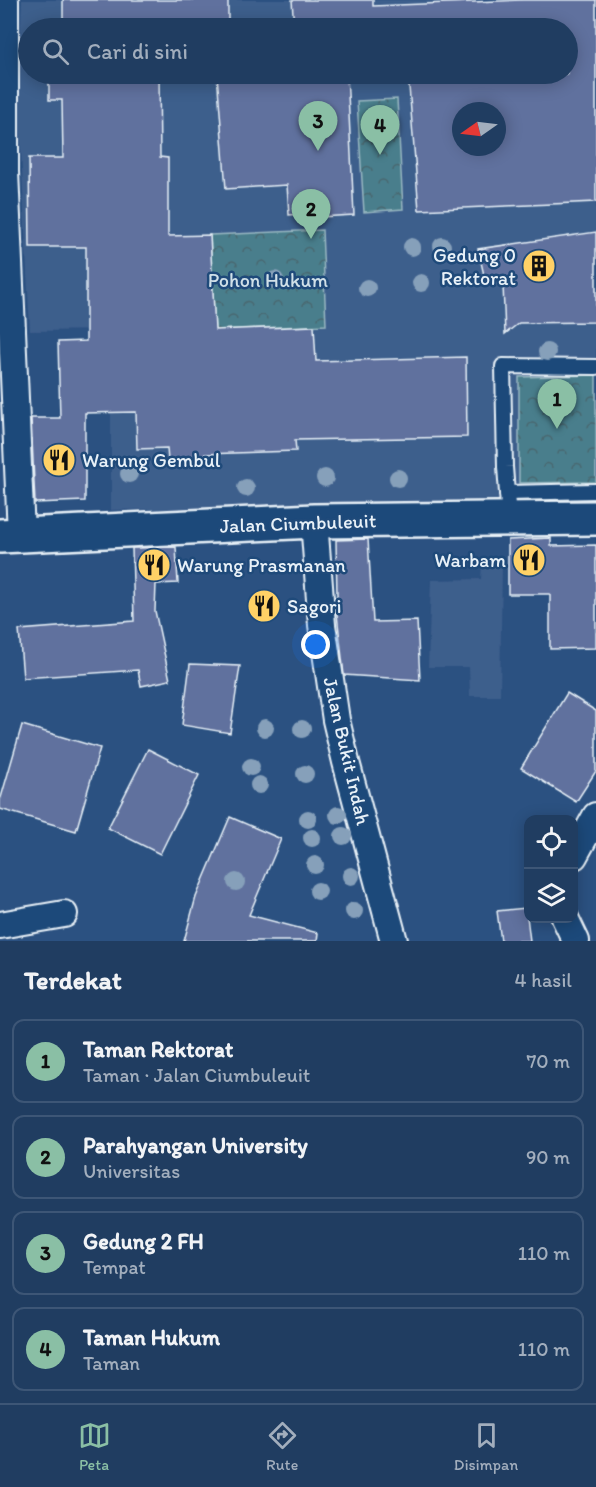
<!DOCTYPE html>
<html lang="id">
<head>
<meta charset="utf-8">
<style>
  body { margin:0; font-family:Itim,sans-serif; background:#2d486a; color:#f1f3f6 }
  .controls { position:absolute; right:18px; bottom:18px; display:grid; overflow:hidden; border-radius:12px; box-shadow:0 3px 15px #0003 }
  .controls button { width:54px; height:54px; display:grid; place-items:center; padding:0; border:0; border-bottom:2px solid #3d5676; background:#203d61; color:#f1f3f6; font:30px sans-serif }
  .compass { position:absolute; left:452px; top:102px; width:54px; height:54px; border-radius:50%; background:#203d61; box-shadow:0 3px 15px #0003; rotate:256deg }
  .you { position:absolute; left:316px; top:645px; width:21px; height:21px; margin:-15px; border:4px solid #fff; border-radius:50%; background:#1a73e8; box-shadow:0 0 0 9px #1a73e833 }
  .badge { display:grid; place-items:center; width:39px; height:39px; border-radius:50%; background:#8abfa5; color:#111; font-size:20px; font-weight:700 }
  .pin { position:absolute; translate:-50% -50px; filter:drop-shadow(0 2px 3px #0008) }
  .pin::after { content:''; position:absolute; top:32px; width:21px; height:18px; background:inherit; clip-path:polygon(0 0,100% 0,50% 100%) }
  .list { margin:0; padding:0; list-style:none }
  h2 { display:flex; justify-content:space-between; align-items:center; height:78px; margin:0; padding:0 24px; font-size:26px }
  h2 small { font-size:20px; font-weight:400; color:#a2aebd }
  .list li { display:grid; grid-template-columns:39px 1fr auto; gap:18px; align-items:center; box-sizing:border-box; height:84px; margin:0 12px 12px; padding:0 12px; border:2px solid #3d5676; border-radius:12px }
  .list b { display:block; font-size:22px; white-space:nowrap }
  .list p { margin:0; font-size:20px; white-space:nowrap; color:#a2aebd }
  .list em { font-size:20px; font-style:normal; color:#a2aebd }
  .icon { flex:none; width:33px; height:33px; fill:none; stroke:currentColor; stroke-width:2; stroke-linecap:round; stroke-linejoin:round }
  .map { position:relative; flex:none; width:596px; height:941px; overflow:hidden }
  .search { position:absolute; background:#203d61; box-shadow:0 3px 15px #0003; left:18px; right:18px; top:18px; height:66px; display:flex; align-items:center; gap:15px; box-sizing:border-box; padding:0 21px; border-radius:33px; color:#a2aebd; font-size:22px }
  .sheet { height:462px; background:#203d61 }
  nav { display:flex; justify-content:space-around; align-items:center; box-sizing:border-box; height:84px; border-top:2px solid #3d5676; background:#203d61; font-size:16px; color:#a2aebd }
  nav a { display:grid; justify-items:center; gap:3px }
  nav .on { color:#8abfa5 }
  .map>svg:first-child { display:block }
</style>
</head>
<body>
<div class="map">
<svg width="596" height="941" viewBox="0 0 596 941">
  <defs>
    <pattern id="park-crowns" width="20" height="18" patternUnits="userSpaceOnUse" patternTransform="scale(1.5)"><rect width="20" height="18" fill="#4a7e8c"/><path d="M2 6a3 3 0 1 1 6 0M12 15a3 3 0 1 1 6 0" fill="none" stroke="#48666e"/></pattern>
  </defs>
  <rect width="100%" height="100%" fill="#2b5181"/>
  <filter id="ink" filterUnits="userSpaceOnUse"><feTurbulence type="fractalNoise" baseFrequency=".0167" numOctaves="2"/><feDisplacementMap in="SourceGraphic" scale="12" xChannelSelector="R" yChannelSelector="G"/><feConvolveMatrix kernelMatrix="1 2 1 2 8 2 1 2 1" color-interpolation-filters="sRGB"/></filter>
  <g filter="url(#ink)">
    <!-- built -->
    <g fill="#3e5e8c" fill-rule="evenodd">
      <path d="M22 0H596V502L111 510V330L30 331 18 90ZM28 28H568V74H28ZM461 111H497V147H461Z"/>
      <polygon points="502,563 500,696 470,696 469,667 428,667 431,580 481,579 482,564"/>
    </g>
    <!-- park -->
    <g fill="url(#park-crowns)" stroke="#99b8c2" stroke-width="1.5">
      <polygon points="397,99 403,209 364,212 357,101"/>
      <polygon points="322,230 326,325 215,330 210,235"/>
      <polygon points="596,375 596,482 519,483 519,377"/>
    </g>
    <!-- building -->
    <g fill="#60719e" stroke="#e8f1f8" stroke-width="1.5" fill-rule="evenodd">
      <rect x="63" y="0" width="165" height="28"/>
      <path d="M292 0H373V6L522 0H596V202L419 210 408 74H567V28H294ZM461 111H497V147H461Z"/>
      <polygon points="49,74 159,74 160,157 168,158 168,236 210,235 215,330 314,326 316,361 466,357 467,437 295,440 296,451 205,454 205,461 168,461 167,448 137,449 136,412 85,413 85,501 35,503 31,418 60,418 58,342 86,341 86,247 30,247 29,158 63,158 62,100 49,100"/>
      <polygon points="217,74 347,74 354,215 303,218 302,214 289,215 287,185 226,189"/>
      <polygon points="596,232 596,322 519,323 505,334 503,284 486,284 478,249"/>
      <polygon points="551,538 551,546 596,545 596,648 550,649 550,594 508,594 508,540"/>
      <polygon points="368,539 373,622 417,621 420,680 344,675 335,597 337,597 336,540"/>
      <polygon points="176,547 178,583 156,584 155,611 170,680 141,686 138,670 23,678 19,630 134,621 132,548"/>
      <polygon points="190,664 240,666 230,733 182,725"/>
      <polygon points="567,693 596,711 596,771 576,802 521,768"/>
      <polygon points="22,725 100,748 76,831 0,809 0,801"/>
      <polygon points="148,749 199,775 160,854 108,828"/>
      <polygon points="230,817 281,839 249,915 318,933 317,941 184,941 196,897"/>
      <polygon points="526,908 530,941 501,941 497,911"/>
    </g>
    <g fill="none" stroke-linecap="round" stroke-linejoin="round">
      <defs>
        <g id="lane">
          <polyline points="507,493 596,491"/>
          <polyline points="509,519 505,467 503,366 596,367"/>
        </g>
        <g id="street">
          <polyline points="5,0 5,172 21,534"/>
          <polyline points="314,521 322,625 336,720 346,762 394,941"/>
          <polyline points="574,856 596,816"/>
          <polyline points="565,918 576,941"/>
          <polyline points="0,925 64,914"/>
        </g>
        <polyline id="secondary" points="0,536 314,521 596,518"/>
      </defs>
      <!-- lane casing -->
      <use href="#lane" stroke="#e8f1f8" stroke-width="18"/>
      <!-- street casing -->
      <use href="#street" stroke="#e8f1f8" stroke-width="30"/>
      <!-- secondary casing -->
      <use href="#secondary" stroke="#e8f1f8" stroke-width="38"/>
      <!-- lane -->
      <use href="#lane" stroke="#1f4a7a" stroke-width="14"/>
      <!-- street -->
      <use href="#street" stroke="#1f4a7a" stroke-width="26"/>
      <!-- secondary -->
      <use href="#secondary" stroke="#1f4a7a" stroke-width="33"/>
    </g>
    <!-- trees -->
    <g fill="#86a0ba">
      <circle cx="442" cy="246" r="9"/>
      <circle cx="412" cy="247" r="9"/>
      <circle cx="275" cy="280" r="9"/>
      <circle cx="421" cy="283" r="9"/>
      <circle cx="367" cy="288" r="9"/>
      <circle cx="547" cy="352" r="9"/>
      <circle cx="129" cy="474" r="9"/>
      <circle cx="325" cy="478" r="9"/>
      <circle cx="398" cy="478" r="9"/>
      <circle cx="246" cy="488" r="9"/>
      <circle cx="265" cy="728" r="9"/>
      <circle cx="302" cy="729" r="9"/>
      <circle cx="251" cy="767" r="9"/>
      <circle cx="305" cy="774" r="9"/>
      <circle cx="259" cy="785" r="9"/>
      <circle cx="338" cy="815" r="9"/>
      <circle cx="308" cy="819" r="9"/>
      <circle cx="343" cy="836" r="9"/>
      <circle cx="312" cy="838" r="9"/>
      <circle cx="315" cy="865" r="9"/>
      <circle cx="351" cy="876" r="9"/>
      <circle cx="236" cy="882" r="9"/>
      <circle cx="318" cy="891" r="9"/>
      <circle cx="354" cy="911" r="9"/>
    </g>
  </g>
  <!-- icons -->
  <defs>
    <symbol id="building-disc" viewBox="-11 -11 22 22"><circle r="9.5" fill="#ffd166" stroke="#1f4a7a"/><path d="M-4-6H4V6H1V3H-1V6H-4ZM-2.5-4.3h1.7v1.8h-1.7ZM.8-4.3h1.7v1.8H.8ZM-2.5-1h1.7V.8h-1.7ZM.8-1h1.7V.8H.8Z" fill="#111"/></symbol>
    <symbol id="restaurant-disc" viewBox="-11 -11 22 22"><circle r="9.5" fill="#ffd166" stroke="#1f4a7a"/><path d="M-5-6h1v4h1v-4h1v4h1v-4h1v5L-1.5 .5V6h-2V.5L-5-1ZM5-6V6H3V1.5H1.5Q1.5-4 5-6Z" fill="#111"/></symbol>
  </defs>
  <g fill-rule="evenodd">
    <use href="#building-disc" x="520" y="247" width="38" height="38"/>
    <use href="#restaurant-disc" x="40" y="441" width="38" height="38"/>
    <use href="#restaurant-disc" x="510" y="541" width="38" height="38"/>
    <use href="#restaurant-disc" x="135" y="546" width="38" height="38"/>
    <use href="#restaurant-disc" x="245" y="587" width="38" height="38"/>
  </g>
  <g text-anchor="middle" stroke-width="5" stroke-linejoin="round" paint-order="stroke">
    <!-- poi labels -->
    <g font-size="20" fill="#e8f1f8" stroke="#1f4a7a" text-anchor="start">
      <text x="516" y="262" text-anchor="end">Gedung 0<tspan x="516" dy="23">Rektorat</tspan></text>
      <text x="82" y="467">Warung Gembul</text>
      <text x="506" y="567" text-anchor="end">Warbam</text>
      <text x="177" y="572">Warung Prasmanan</text>
      <text x="287" y="613">Sagori</text>
    </g>
    <!-- park labels -->
    <g font-size="20" fill="#d0e0e8" stroke="#1f4a7a">
      <text x="268" y="287">Pohon Hukum</text>
    </g>
    <!-- street labels -->
    <g font-size="20" fill="#e8f1f8" stroke="#1f4a7a">
      <text transform="translate(298 523) rotate(-2)" y="7">Jalan Ciumbuleuit</text>
      <text transform="translate(347 751) rotate(77)" y="7">Jalan Bukit Indah</text>
    </g>
  </g>
</svg>
<div class="controls">
<button><svg class="icon" aria-label="locate" viewBox="0 0 24 24"><circle cx="12" cy="12" r="6"/><path d="M12 2v4M12 18v4M2 12h4M18 12h4"/></svg></button>
<button><svg class="icon" aria-label="layers" viewBox="0 0 24 24"><path d="M12 4l9 5-9 5-9-5zM3 14l9 5 9-5"/></svg></button>
</div>
<svg class="compass" viewBox="-18 -18 36 36"><path d="M0-13l5 13h-10z" fill="#e53935"/><path d="M0 13l5-13h-10z" fill="#a2aebd"/></svg>
<div class="you"></div>
<div class="pin badge" style="left:557px;top:429px">1</div>
<div class="pin badge" style="left:311px;top:239px">2</div>
<div class="pin badge" style="left:318px;top:151px">3</div>
<div class="pin badge" style="left:380px;top:155px">4</div>
<div class="search"><svg class="icon" aria-label="search" viewBox="0 0 24 24"><circle cx="10" cy="10" r="6"/><path d="M15 15l6 6"/></svg>Cari di sini</div>
</div>
<section class="sheet">
<h2>Terdekat<small>4 hasil</small></h2>
<ul class="list">
<li><span class="badge">1</span><div><b>Taman Rektorat</b><p>Taman · Jalan Ciumbuleuit</p></div><em>70 m</em></li>
<li><span class="badge">2</span><div><b>Parahyangan University</b><p>Universitas</p></div><em>90 m</em></li>
<li><span class="badge">3</span><div><b>Gedung 2 FH</b><p>Tempat</p></div><em>110 m</em></li>
<li><span class="badge">4</span><div><b>Taman Hukum</b><p>Taman</p></div><em>110 m</em></li>
</ul>
</section>
<nav>
<a class="on"><svg class="icon" aria-label="map" viewBox="0 0 24 24"><path d="M3 6l6-2 6 2 6-2v14l-6 2-6-2-6 2zM9 4v14M15 6v14"/></svg>Peta</a>
<a><svg class="icon" aria-label="directions" viewBox="0 0 24 24"><path d="M12 3l9 9-9 9-9-9zM9 14v-3h6M13 9l2 2-2 2"/></svg>Rute</a>
<a><svg class="icon" aria-label="saved" viewBox="0 0 24 24"><path d="M7 4h10v16l-5-4-5 4z"/></svg>Disimpan</a>
</nav>
</body>
</html>
